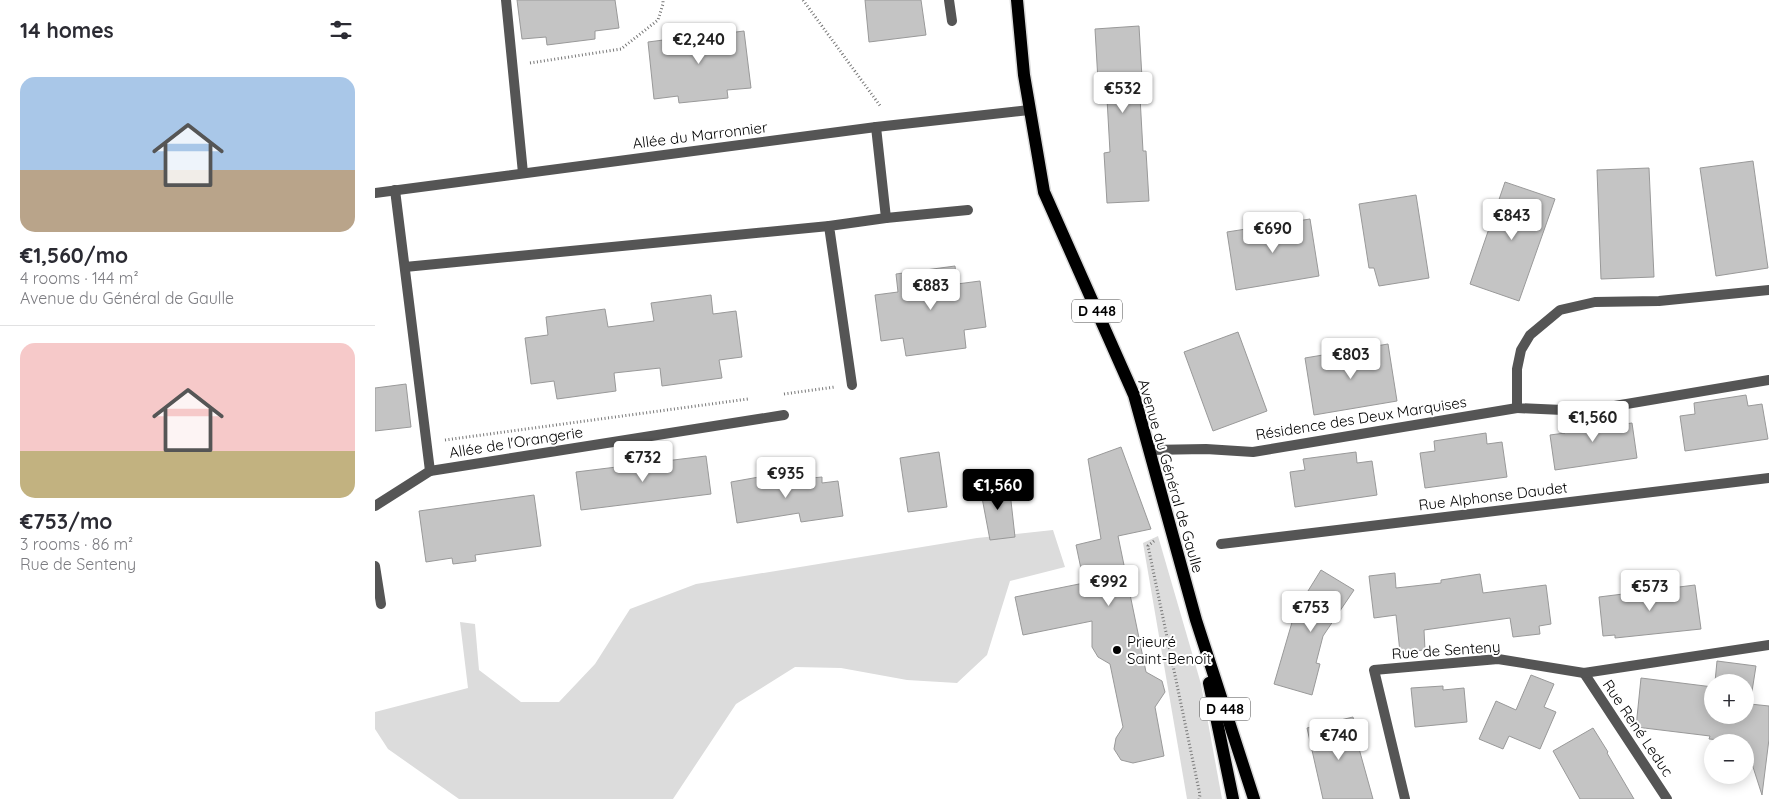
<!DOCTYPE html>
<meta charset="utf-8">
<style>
body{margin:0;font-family:Quicksand,sans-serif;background:#f7f7f7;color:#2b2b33;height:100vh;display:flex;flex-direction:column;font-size:19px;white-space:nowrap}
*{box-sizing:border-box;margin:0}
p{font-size:16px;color:#7c7c81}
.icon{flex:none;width:28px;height:28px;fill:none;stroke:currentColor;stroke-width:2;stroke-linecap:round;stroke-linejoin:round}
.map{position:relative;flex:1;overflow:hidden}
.panel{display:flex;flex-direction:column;background:#fff;width:375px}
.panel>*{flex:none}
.fabs{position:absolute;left:1329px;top:674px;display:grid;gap:10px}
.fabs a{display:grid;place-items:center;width:50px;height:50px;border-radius:50%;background:#fff;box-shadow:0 2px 12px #0003;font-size:25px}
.price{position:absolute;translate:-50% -42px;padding:0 11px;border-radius:5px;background:#fff;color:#222;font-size:16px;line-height:32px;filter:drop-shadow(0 1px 2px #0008)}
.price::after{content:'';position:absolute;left:50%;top:30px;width:15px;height:11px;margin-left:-8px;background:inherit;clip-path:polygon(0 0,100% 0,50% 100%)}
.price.active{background:#000;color:#fff}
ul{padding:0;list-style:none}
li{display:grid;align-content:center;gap:10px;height:265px;padding:0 20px}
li+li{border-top:1px solid #e1e1e2}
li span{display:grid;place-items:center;height:155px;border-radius:15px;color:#555}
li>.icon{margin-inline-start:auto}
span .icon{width:90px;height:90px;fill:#fffc;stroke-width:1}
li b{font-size:21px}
h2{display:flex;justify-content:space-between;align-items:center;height:60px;padding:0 20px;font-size:21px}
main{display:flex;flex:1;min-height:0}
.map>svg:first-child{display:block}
.green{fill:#dcdcdc}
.building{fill:#c4c4c4;stroke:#999}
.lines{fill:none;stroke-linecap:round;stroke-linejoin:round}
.primary-casing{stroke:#dbdbdb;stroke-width:15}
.path{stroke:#777;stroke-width:3;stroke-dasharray:1 2.5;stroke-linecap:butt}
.lane{stroke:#555;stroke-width:10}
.street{stroke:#555;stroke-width:10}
.primary{stroke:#000;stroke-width:12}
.poi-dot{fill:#000;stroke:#fff;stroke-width:2}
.labels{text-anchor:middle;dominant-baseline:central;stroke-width:4;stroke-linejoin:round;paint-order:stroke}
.shield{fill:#fff;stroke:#4c4c4c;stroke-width:1}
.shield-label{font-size:14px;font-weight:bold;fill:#000}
.street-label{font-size:15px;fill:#000;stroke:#fff}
.poi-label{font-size:15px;fill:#000;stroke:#fff;text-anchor:start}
</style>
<main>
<section class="panel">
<h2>14 homes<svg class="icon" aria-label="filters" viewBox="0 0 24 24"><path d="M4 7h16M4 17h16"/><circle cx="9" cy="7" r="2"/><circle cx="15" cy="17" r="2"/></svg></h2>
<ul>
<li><span style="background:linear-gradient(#a9c7e8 60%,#b9a48a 0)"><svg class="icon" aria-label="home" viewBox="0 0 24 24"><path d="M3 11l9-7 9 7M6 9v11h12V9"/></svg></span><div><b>€1,560/mo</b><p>4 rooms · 144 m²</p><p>Avenue du Général de Gaulle</p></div></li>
<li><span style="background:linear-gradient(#f6c9c9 70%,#c2b280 0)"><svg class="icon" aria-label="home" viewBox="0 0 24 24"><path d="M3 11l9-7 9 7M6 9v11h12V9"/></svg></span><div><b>€753/mo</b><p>3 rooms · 86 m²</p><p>Rue de Senteny</p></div></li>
</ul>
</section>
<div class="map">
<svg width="1394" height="799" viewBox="0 0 1394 799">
<rect width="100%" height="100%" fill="#fff"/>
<g class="green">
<path d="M 678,530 L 690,567 L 635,581 L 612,655 L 582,683 L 532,680 L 466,668 L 420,667 L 361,704 L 298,799 L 84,799 L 13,749 L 0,729 L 0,712 L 93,688 L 85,622 L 100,624 L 104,670 L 146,702 L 184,702 L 220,664 L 255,609 L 321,584 L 602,538 Z"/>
<path d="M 783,536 L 826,684 L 847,799 L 812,799 L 768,543 Z"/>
</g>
<g class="building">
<path d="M 142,0 L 240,0 L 244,28 L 220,31 L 220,39 L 172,45 L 171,37 L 147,39 Z"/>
<path d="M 490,0 L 546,0 L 551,35 L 494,42 Z"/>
<path d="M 344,25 L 345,34 L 369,31 L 376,88 L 352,90 L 353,98 L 304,103 L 303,96 L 279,99 L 273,42 L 296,39 L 295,31 Z"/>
<path d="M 764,26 L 767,78 L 764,79 L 768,151 L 771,151 L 774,201 L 732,203 L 729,153 L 735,152 L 731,81 L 723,81 L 720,29 Z"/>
<path d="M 1378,161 L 1393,268 L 1341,276 L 1325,168 Z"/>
<path d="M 1274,168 L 1279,277 L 1226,279 L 1222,170 Z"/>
<path d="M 1130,182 L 1180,199 L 1144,301 L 1095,284 Z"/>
<path d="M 1041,195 L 1054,278 L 1004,286 L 999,268 L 994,268 L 984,204 Z"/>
<path d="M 935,219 L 944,276 L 861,290 L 852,232 Z"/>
<path d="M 580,266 L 582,284 L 605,281 L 611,327 L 589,330 L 591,348 L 531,356 L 528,338 L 506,341 L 500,295 L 523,292 L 521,274 Z"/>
<path d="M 336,295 L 338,314 L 361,311 L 367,357 L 344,360 L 347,378 L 287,386 L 285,368 L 239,373 L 241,391 L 182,399 L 179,381 L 156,384 L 150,338 L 173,335 L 171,317 L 230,309 L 233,327 L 279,321 L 276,303 Z"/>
<path d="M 863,332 L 892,411 L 838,431 L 809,352 Z"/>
<path d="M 1013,344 L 1022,401 L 939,415 L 930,358 Z"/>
<path d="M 31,384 L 36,427 L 0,431 L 0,388 Z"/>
<path d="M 1371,395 L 1373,406 L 1387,404 L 1393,439 L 1310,451 L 1305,416 L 1320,414 L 1319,403 Z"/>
<path d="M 1241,414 L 1243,425 L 1257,423 L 1262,458 L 1180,470 L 1175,435 L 1190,433 L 1188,422 Z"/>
<path d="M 1111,433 L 1112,444 L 1127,442 L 1132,477 L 1050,488 L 1045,453 L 1060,451 L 1059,441 Z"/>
<path d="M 746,447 L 776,529 L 743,536 L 771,672 L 787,681 L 790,692 L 780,707 L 789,756 L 758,763 L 746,760 L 739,749 L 741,738 L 748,727 L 735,664 L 723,657 L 717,647 L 717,621 L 648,635 L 640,597 L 709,583 L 701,545 L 726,539 L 713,459 Z"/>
<path d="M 564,452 L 572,507 L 533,512 L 525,458 Z"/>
<path d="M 981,452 L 982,463 L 997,461 L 1002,495 L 920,507 L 915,472 L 930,470 L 928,459 Z"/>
<path d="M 331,456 L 336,494 L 206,510 L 201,472 Z"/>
<path d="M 384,477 L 385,483 L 447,477 L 447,483 L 463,481 L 468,516 L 426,522 L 424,513 L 362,523 L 356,482 Z"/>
<path d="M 634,483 L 640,537 L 615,540 L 605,487 Z"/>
<path d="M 159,495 L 166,546 L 100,555 L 101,561 L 78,564 L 77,558 L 51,562 L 44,511 Z"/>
<path d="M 946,570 L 979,590 L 948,636 L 941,663 L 945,664 L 937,695 L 899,684 L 920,612 Z"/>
<path d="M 1020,573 L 1021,588 L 1066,583 L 1066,580 L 1105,574 L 1108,593 L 1171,585 L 1176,624 L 1164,626 L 1165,634 L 1138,637 L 1135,618 L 1049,630 L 1050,650 L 1025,652 L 1021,615 L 999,618 L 994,576 Z"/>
<path d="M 1320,585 L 1326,629 L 1240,638 L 1240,635 L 1228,636 L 1224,597 Z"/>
<path d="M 1342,661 L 1381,666 L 1375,704 L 1394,706 L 1394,739 L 1387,795 L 1370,742 L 1334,739 L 1335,736 L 1261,727 L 1266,678 L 1338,687 L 1338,715 L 1370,715 L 1370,682 L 1340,682 Z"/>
<path d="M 1156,675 L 1179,684 L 1169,707 L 1181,712 L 1165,749 L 1134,736 L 1128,749 L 1104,739 L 1121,701 L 1141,710 Z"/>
<path d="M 1068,686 L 1068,690 L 1089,688 L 1092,722 L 1040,727 L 1036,688 Z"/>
<path d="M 978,717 L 984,745 L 983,745 L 998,799 L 948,799 L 932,728 Z"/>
<path d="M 1218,728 L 1233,752 L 1232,753 L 1259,799 L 1205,799 L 1178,751 Z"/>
</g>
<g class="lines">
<defs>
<g id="primary">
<path d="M 642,0 L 649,75 L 669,192 L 759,395 L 821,620 L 879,799"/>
<path d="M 834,683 L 858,799"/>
</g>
</defs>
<use href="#primary" class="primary-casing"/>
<g class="path">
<path d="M 428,0 L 506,107"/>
<path d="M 155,63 L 246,49 L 283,20 L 288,4 L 288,0"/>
<path d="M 409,394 L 460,387"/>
<path d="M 70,440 L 373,399"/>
<path d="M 779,541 L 773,546 L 825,795 L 824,799"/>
</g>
<g class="lane">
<path d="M 131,0 L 148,173"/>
<path d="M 574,0 L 577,21"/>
<path d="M 511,218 L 593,210"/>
<path d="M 30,267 L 454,226"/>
<path d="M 1394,290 L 1284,301 L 1220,302 L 1185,310 L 1155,335 L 1146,350 L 1142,369 L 1142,408 L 1210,411 L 1394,380"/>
</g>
<g class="street">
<path d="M 0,193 L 501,127 L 654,110"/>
<path d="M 477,385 L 454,226 L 511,218 L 501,127"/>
<path d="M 774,450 L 831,449 L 878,452 L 1142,408"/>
<path d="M 55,471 L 409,415"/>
<path d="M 0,506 L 55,471 L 20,190"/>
<path d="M 846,544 L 1394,478"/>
<path d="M 0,566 L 6,604"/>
<path d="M 1209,673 L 1292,799"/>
<path d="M 1030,799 L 999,670 L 1123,659 L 1209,673 L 1394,645"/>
</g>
<use href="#primary" class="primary"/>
</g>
<circle class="poi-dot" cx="742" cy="650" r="5"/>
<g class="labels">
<g class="shield">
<rect x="697" y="299.5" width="50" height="23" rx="4"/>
<rect x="825" y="697.5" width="50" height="23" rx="4"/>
</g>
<g class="shield-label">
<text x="722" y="311">D 448</text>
<text x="850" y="709">D 448</text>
</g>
<g class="street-label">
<text transform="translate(325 135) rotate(-7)">Allée du Marronnier</text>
<text transform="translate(986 418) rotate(-9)">Résidence des Deux Marquises</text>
<text transform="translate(141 442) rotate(-9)">Allée de l'Orangerie</text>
<text transform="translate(796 476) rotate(74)">Avenue du Général de Gaulle</text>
<text transform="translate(1118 496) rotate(-7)">Rue Alphonse Daudet</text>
<text transform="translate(1071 650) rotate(-4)">Rue de Senteny</text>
<text transform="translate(1263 728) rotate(56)">Rue René Leduc</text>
</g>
<g class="poi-label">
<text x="752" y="641">Prieuré<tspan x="752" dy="17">Saint-Benoît</tspan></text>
</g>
</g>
</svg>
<div class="fabs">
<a>+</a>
<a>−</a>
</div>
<b class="price" style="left:324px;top:65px">€2,240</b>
<b class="price" style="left:748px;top:114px">€532</b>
<b class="price" style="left:1137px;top:241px">€843</b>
<b class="price" style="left:898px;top:254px">€690</b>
<b class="price" style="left:556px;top:311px">€883</b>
<b class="price" style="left:976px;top:380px">€803</b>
<b class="price" style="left:1218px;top:443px">€1,560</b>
<b class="price" style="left:268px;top:483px">€732</b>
<b class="price" style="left:411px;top:499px">€935</b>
<b class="price active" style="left:623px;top:511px">€1,560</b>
<b class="price" style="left:734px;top:607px">€992</b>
<b class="price" style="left:1275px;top:612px">€573</b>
<b class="price" style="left:936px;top:633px">€753</b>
<b class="price" style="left:964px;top:761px">€740</b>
</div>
</main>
